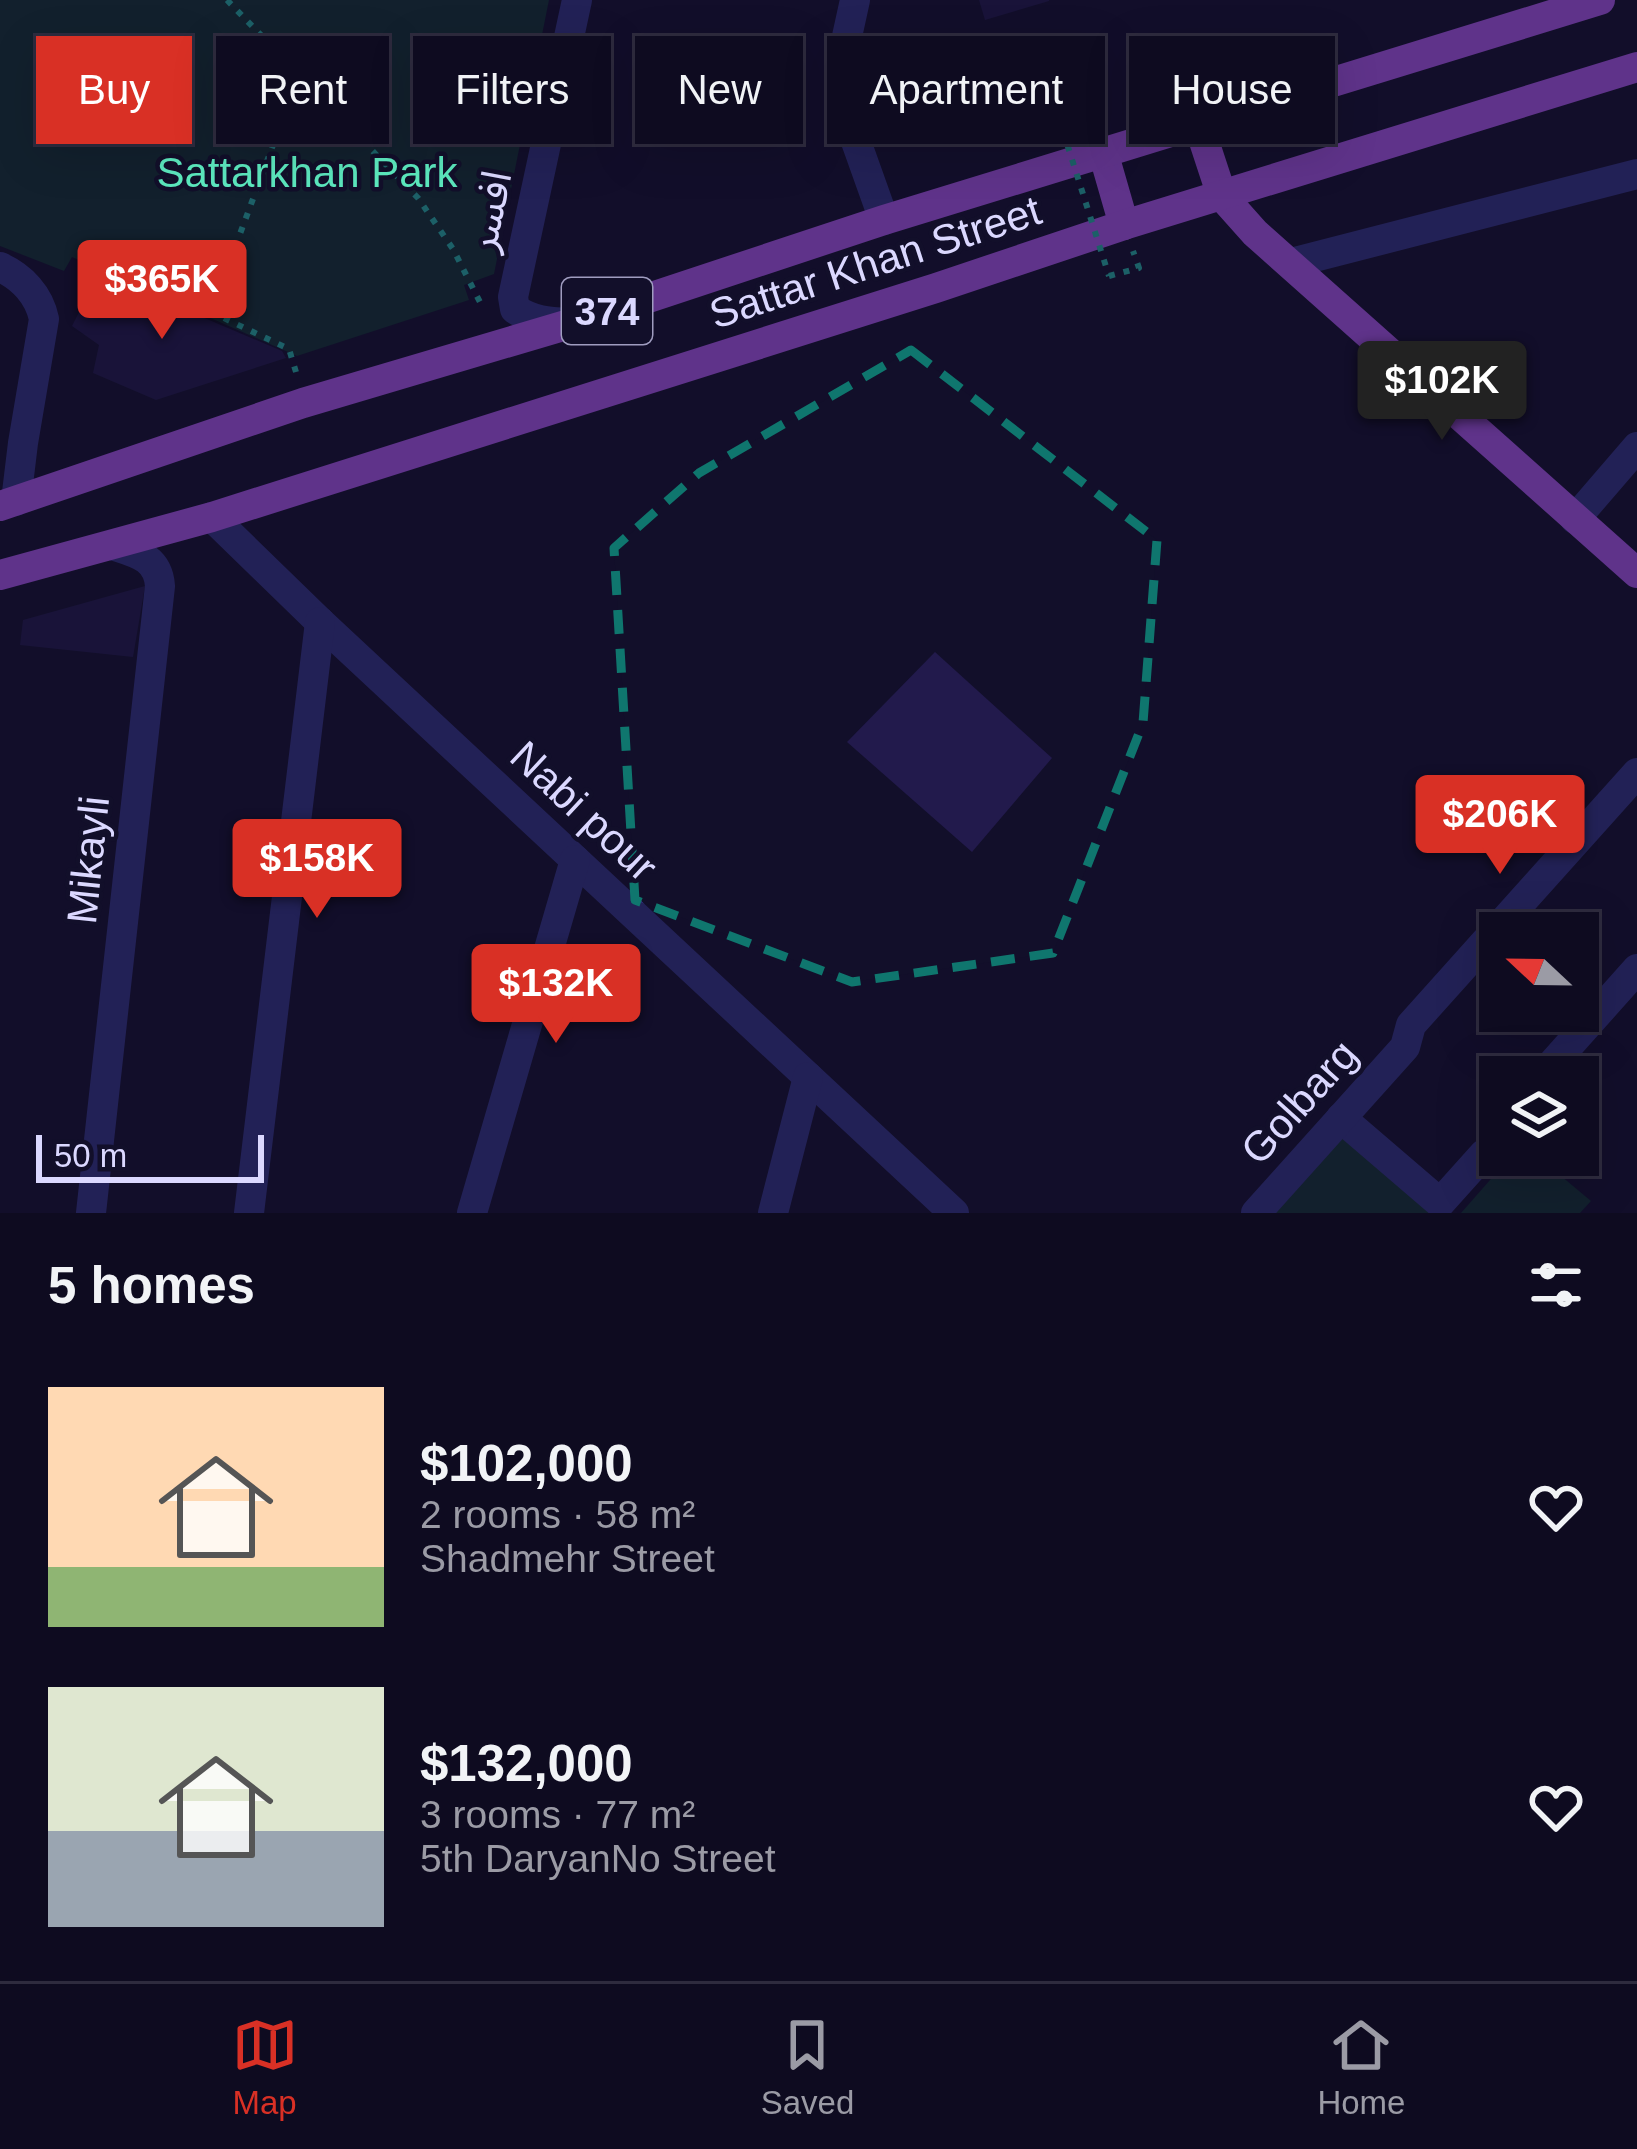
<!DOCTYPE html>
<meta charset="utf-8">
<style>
body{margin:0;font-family:Helvetica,"Noto Sans Arabic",sans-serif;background:#1c192d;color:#f1f3f6;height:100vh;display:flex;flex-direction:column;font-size:45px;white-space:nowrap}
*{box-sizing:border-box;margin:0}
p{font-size:39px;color:#9b9ba5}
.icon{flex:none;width:66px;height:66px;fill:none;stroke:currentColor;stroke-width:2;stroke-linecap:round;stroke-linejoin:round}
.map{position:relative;height:1213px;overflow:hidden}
.panel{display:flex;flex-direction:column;background:#0e0b20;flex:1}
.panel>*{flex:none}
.hud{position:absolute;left:36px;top:36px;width:1566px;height:108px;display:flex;gap:24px}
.needle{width:78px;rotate:292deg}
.buttons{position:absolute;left:1479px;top:912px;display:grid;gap:24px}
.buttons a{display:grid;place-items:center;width:120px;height:120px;border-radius:0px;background:#0e0b20;box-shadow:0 12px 48px #0002,0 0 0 3px #2e2b3e;font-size:60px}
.scale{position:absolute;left:36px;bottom:30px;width:228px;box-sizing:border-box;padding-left:12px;border:6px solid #dbd8ff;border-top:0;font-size:33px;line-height:42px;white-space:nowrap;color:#dbd8ff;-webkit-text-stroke:9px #120f2a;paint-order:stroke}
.price{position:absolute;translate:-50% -102px;padding:0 27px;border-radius:12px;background:#d93025;color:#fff;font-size:39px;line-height:78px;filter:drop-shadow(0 3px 6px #0008)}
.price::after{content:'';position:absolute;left:50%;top:72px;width:36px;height:27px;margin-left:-18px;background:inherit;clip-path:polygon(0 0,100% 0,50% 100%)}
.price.on{background:#222;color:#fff}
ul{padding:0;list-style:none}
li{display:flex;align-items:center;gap:36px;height:300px;padding:0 48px}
li span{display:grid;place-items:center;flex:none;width:336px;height:240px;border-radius:0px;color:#555}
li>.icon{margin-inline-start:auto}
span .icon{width:144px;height:144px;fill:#fffc;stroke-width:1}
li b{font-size:51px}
h2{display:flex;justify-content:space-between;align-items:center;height:144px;padding:0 48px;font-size:51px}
.pill{padding:0 42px;border-radius:0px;background:#0e0b20;box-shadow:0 12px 48px #0002,0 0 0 3px #2e2b3e;font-size:42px;line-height:108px}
.pill.on{background:#d93025;color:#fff}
.tabs{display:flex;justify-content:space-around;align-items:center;height:168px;border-top:3px solid #2e2b3e;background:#0e0b20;font-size:33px;color:#9b9ba5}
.tabs a{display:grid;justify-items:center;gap:6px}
.tabs .on{color:#d93025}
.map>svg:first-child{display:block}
.green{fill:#123532}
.building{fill:#221a4c}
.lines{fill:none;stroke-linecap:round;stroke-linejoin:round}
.path{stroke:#29c3b2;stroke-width:6;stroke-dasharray:6 9;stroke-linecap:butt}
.minor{stroke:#37388c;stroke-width:30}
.major{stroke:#bc5fff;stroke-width:30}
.path-bridge{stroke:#29c3b2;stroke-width:6;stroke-dasharray:6 9;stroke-linecap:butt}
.marked{fill:none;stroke:#0f766e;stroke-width:9;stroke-dasharray:24 15;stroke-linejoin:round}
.labels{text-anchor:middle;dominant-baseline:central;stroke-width:9;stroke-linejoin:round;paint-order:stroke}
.shield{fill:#120f2a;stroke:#9f9cbf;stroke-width:3}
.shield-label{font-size:39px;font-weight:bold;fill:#dbd8ff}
.park-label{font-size:42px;fill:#5ce7be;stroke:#120f2a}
.street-label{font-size:42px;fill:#dbd8ff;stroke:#120f2a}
</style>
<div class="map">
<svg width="1637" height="1213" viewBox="0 0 1637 1213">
<rect width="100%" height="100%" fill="#120f2a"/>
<g class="green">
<path d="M 0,0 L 549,0 L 494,274 L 464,285 L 469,300 L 297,356 L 72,257 L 64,271 L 0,246 Z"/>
<path d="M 1342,1130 L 1437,1213 L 1269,1213 Z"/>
<path d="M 1512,1155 L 1536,1155 L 1591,1201 L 1580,1213 L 1461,1213 Z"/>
</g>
<g class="building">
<path d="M 979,0 L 1049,0 L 1049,1 L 985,20 Z"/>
<path d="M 99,273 L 282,351 L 286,358 L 156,400 L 93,373 L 99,345 L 72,326 Z"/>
<path d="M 145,586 L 133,657 L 20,645 L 23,620 Z"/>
<path d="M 935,652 L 1052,758 L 972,852 L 847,742 Z"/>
</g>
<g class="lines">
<g class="path">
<path d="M 227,0 L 418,198 L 453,249 L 483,308"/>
<path d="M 1066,130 L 1094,120 L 1095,125"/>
<path d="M 1109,276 L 1139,268 L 1133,251"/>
<path d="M 296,372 L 289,349 L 211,312 L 299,75"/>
</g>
<g class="minor">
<path d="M 855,0 L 839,73 L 843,105 L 884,220"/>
<path d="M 1291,263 L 1637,174"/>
<path d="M 0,267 C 22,277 39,295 44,319 L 23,443 L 16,501"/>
<path d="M 573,323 C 551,322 533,322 515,309 L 513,297 L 577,0"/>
<path d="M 212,517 L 320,622 L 954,1213"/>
<path d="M 1575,519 L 1637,447"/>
<path d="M 1554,1062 L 1637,969"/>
<path d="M 1341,1118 L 1440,1203 L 1484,1154"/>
<path d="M 91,1213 L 160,586 C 158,557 136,553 112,545"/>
<path d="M 249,1213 L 320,622"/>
<path d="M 472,1213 L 575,860"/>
<path d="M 773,1213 L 808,1077"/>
<path d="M 1256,1213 L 1405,1047 L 1411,1025 L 1637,773"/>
</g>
<g class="major">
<path d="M 1198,123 L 1222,196 L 1255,233 L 1637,573"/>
<path d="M 1103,152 L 1124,225"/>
<path d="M 0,506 L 303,403 L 573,323 L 884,220 L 1600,0"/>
<path d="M 0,575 L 212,517 L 936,288 L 1124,225 L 1637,67"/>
</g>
<path class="path-bridge" d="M 1063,131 L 1109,276"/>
</g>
<path d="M0 0H1637V1213H0ZM 911,350 L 1157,540 L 1143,723 L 1053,953 L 852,982 L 635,900 L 614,548 L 699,473 Z" fill="#120f2a" fill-opacity=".55" fill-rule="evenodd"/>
<path class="marked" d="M 911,350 L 1157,540 L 1143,723 L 1053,953 L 852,982 L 635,900 L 614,548 L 699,473 Z"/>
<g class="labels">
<rect class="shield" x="562" y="278" width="90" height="66" rx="9"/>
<g class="shield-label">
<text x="607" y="311">374</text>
</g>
<g class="park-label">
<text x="307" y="172">Sattarkhan Park</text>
</g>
<g class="street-label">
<text transform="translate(489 211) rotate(-78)">افسر</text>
<text transform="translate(875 262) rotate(-18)">Sattar Khan Street</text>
<text transform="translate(584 811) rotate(43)">Nabi pour</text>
<text transform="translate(88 860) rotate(-84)">Mikayli</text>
<text transform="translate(1299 1102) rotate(-48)">Golbarg</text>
</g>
</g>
</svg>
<div class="buttons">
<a><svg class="needle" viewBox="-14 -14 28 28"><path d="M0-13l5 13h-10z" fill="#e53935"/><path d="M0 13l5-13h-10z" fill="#9b9ba5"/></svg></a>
<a><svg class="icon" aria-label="layers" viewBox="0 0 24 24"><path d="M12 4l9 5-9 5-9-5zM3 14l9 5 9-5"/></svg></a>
</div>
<div class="scale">50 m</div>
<b class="price" style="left:162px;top:342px">$365K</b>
<b class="price on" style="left:1442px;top:443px">$102K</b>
<b class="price" style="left:1500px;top:877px">$206K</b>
<b class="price" style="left:317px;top:921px">$158K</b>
<b class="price" style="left:556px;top:1046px">$132K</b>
<div class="hud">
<a class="pill on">Buy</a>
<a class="pill">Rent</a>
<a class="pill">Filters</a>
<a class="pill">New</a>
<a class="pill">Apartment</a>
<a class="pill">House</a>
</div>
</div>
<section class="panel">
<h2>5 homes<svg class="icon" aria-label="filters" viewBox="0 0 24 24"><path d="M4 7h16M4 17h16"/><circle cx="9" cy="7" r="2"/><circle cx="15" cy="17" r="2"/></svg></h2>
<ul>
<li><span style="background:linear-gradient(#ffd9b3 75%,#8fb573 0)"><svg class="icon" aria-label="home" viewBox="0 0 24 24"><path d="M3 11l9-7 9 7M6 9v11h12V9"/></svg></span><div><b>$102,000</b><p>2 rooms · 58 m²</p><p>Shadmehr Street</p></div><svg class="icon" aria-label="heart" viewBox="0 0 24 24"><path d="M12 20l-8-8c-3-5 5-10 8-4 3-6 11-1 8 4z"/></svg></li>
<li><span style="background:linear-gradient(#dfe7d0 60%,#9aa5b1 0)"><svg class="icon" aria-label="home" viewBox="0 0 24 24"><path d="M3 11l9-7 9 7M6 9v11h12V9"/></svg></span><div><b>$132,000</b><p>3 rooms · 77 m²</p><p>5th DaryanNo Street</p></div><svg class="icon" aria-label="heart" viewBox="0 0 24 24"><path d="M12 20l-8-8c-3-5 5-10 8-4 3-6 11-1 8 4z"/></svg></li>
</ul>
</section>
<nav class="tabs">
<a class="on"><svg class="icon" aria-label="map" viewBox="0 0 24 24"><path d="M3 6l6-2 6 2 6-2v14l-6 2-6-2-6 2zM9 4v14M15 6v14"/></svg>Map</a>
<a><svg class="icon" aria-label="saved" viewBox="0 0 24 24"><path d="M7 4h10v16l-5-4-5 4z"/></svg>Saved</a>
<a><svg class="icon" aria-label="home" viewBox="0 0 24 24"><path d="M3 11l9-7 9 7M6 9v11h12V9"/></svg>Home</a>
</nav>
